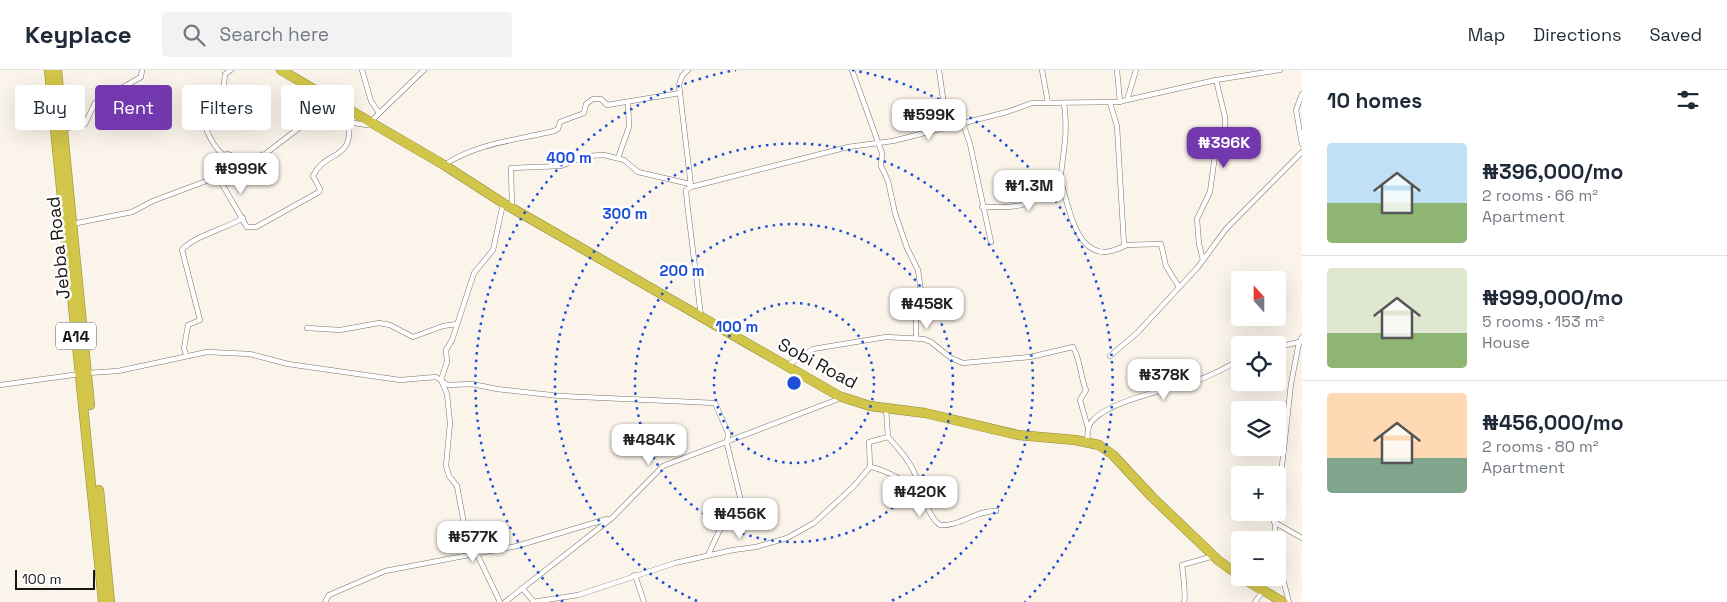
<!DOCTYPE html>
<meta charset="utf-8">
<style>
body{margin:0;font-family:"Space Grotesk",sans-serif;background:#f2f2f3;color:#1f2937;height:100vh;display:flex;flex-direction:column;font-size:19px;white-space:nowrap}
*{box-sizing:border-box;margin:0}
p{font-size:16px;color:#747a83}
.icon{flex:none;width:28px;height:28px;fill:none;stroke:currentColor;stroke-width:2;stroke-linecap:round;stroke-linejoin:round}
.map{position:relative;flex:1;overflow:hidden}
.panel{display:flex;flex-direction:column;background:#fff;width:425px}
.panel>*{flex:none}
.guide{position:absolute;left:15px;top:15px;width:475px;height:45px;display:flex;gap:10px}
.needle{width:32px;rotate:339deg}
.fabs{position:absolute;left:1231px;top:201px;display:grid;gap:10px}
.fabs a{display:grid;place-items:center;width:55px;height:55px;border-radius:5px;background:#fff;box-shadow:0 5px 20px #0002;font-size:25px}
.scale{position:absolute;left:15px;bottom:12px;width:80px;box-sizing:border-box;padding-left:5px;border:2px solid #191714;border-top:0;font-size:14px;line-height:18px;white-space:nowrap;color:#191714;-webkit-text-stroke:4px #fff;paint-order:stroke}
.price{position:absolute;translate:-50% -42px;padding:0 11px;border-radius:10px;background:#fff;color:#222;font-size:16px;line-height:32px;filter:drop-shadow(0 1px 2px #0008)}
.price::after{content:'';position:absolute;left:50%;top:30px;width:15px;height:11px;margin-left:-8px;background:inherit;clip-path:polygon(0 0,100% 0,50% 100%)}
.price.current{background:#7438ae;color:#fff}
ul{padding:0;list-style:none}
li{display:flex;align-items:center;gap:15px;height:125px;padding:0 25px}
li+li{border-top:1px solid #e0e1e3}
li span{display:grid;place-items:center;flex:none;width:140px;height:100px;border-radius:5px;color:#555}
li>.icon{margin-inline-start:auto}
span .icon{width:60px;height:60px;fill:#fffc;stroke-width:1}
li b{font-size:21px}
h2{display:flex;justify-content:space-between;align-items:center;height:60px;padding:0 25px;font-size:21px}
.pill{padding:0 18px;border-radius:5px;background:#fff;box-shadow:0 5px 20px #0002;font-size:18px;line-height:45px}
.pill.current{background:#7438ae;color:#fff}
header{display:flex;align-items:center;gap:30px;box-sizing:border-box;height:70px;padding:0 25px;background:#fff;border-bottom:1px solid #e0e1e3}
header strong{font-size:24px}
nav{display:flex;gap:28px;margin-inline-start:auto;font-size:18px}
.search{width:350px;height:45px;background:#f2f2f3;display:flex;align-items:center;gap:12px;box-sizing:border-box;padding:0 18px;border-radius:5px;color:#747a83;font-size:19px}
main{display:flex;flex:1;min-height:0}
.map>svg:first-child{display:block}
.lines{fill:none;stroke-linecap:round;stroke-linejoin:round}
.street-casing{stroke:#7a736b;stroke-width:5.5}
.highway-casing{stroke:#918837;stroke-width:10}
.street{stroke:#fff;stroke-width:4.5}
.highway{stroke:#d1c54a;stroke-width:9}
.ring{fill:none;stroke:#1d4ed8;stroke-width:2.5;stroke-dasharray:2.5 5}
.labels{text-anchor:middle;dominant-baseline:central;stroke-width:5;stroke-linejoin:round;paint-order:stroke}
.shield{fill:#fff;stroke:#5e5d5a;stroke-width:1}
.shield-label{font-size:16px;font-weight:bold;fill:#191714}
.street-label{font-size:18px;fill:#191714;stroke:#fff}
.centre{fill:#1d4ed8;stroke:#fff;stroke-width:2.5}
.ring-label{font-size:15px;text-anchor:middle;font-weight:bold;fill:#1d4ed8;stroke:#fff;stroke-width:5;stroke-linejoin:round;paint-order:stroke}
</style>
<header>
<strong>Keyplace</strong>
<div class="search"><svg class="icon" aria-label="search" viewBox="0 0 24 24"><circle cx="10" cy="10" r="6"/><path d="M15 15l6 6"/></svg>Search here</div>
<nav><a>Map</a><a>Directions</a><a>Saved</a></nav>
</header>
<main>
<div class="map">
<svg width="1302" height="532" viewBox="0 0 1302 532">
<rect width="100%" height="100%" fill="#fbf4ea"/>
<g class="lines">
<defs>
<g id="street">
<path d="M 362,0 L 371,31 L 379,43"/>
<path d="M 688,0 L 682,6 L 679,15 L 691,116"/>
<path d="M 852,0 L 882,83 L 881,96 L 888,111 L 895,143 L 907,178 L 918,200 L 922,229 L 916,246 L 916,268"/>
<path d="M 939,0 L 947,56"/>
<path d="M 1042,0 L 1048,33"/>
<path d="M 1117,0 L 1120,32"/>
<path d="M 191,23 L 201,33 C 202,52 209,72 223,85 L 228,84 L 244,91"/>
<path d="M 1302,24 L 1296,40 L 1302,74"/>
<path d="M 1127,30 L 1136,0"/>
<path d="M 1064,33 C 1068,63 1064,76 1061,104 L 1059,105 C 1067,127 1072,174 1098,181 C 1107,184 1117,179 1125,176"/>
<path d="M 1110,33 L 1117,56 L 1124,175 L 1161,174 L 1166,196 L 1179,217"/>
<path d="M 201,39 L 223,25 L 225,4 L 231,0"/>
<path d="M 963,53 L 970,74 L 991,172"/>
<path d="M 63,59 L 85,54 L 95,33 L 141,7 L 142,0"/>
<path d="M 618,88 L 629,57 L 628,32"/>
<path d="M 444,95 C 477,73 517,70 554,61 L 558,59 L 560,52 L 584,43 L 586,34 L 593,29 L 601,29 L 607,35 L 680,23"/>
<path d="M 222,105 L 222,114 L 247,157 L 256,157 L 319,122 L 320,119 L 313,106 C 326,79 353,92 349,52"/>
<path d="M 512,137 L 511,98 L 561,96 L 586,86 L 604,85 L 624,90 L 638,102 L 690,114"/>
<path d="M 982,137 L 1009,137 L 1022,135 L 1040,118 L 1059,105"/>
<path d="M 72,154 L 132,142 L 153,131 L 222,105 L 241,92 L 265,84 L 307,52 L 328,49 L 367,55 L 424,0"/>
<path d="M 1203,190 L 1199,174 L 1197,149 L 1210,122 L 1215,85 L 1225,59 L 1225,47 L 1216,10"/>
<path d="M 701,246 L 687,132 L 686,120 L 691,117 L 848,77 L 893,71 L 1007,42 L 1032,33 L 1118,32 L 1216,10 L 1280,0"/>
<path d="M 307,258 L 340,260 L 379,253 L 390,255 L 413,267 L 443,256 L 457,254"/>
<path d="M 1278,277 L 1299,272"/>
<path d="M 186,285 L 184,278 L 188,255 L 200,250 L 182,180 C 193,166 226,159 243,148"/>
<path d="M 1110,286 L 1137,263 L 1198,197 L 1226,159 L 1302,82"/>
<path d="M 786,296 L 813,279 L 886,267 L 924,269 L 931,272 L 951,288 L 963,293 L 1030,287 L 1073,277 C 1081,291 1080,306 1086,320 L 1080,330 L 1088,358"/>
<path d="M 87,303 L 118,301 L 207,282 L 250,284 L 288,294 L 400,310 L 436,307 L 448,315 L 472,314 L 497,319 L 560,326 L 715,333 L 728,363 L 727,374 L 741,431 L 725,433 L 722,455 L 708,485"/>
<path d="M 0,315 L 80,304"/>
<path d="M 888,367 C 898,378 908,389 914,402 C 923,419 926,445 940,455 C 959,457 977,440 996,441"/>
<path d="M 1087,372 C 1088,363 1087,356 1093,350 C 1112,330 1171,319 1198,310 C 1213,305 1226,297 1240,290"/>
<path d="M 870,397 C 878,398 897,406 902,411 L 910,410 L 920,414"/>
<path d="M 1278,432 L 1291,314 L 1298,277 L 1302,267"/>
<path d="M 1274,452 L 1302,468"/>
<path d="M 1274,470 L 1276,442"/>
<path d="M 1278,490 L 1289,532"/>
<path d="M 633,506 L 635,505 L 644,532"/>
<path d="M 522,518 L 534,532"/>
<path d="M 325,532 L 329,525 L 385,501 L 517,476 L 607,449"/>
<path d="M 500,532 L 465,459 L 457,416 L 449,406 L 446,396 L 450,353 L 447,324 L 441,310 L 447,292 L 446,280 L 452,270 L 474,203 L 493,180 L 503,134"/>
<path d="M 505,532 L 612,448 L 663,396 L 836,330 L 839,326"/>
<path d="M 533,532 L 578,525 L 675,493 L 733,480 L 756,477 L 787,468 L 814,453 L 853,417 L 870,397 L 869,372 L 888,367 L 886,339"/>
<path d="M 1184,532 C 1186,527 1183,503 1182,495 L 1214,486"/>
<path d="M 1255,532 L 1263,521"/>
</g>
<g id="highway">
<path d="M 49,0 L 103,532"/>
<path d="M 57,0 L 90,335"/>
<path d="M 281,0 L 444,95 L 503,133 L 839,326 L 870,336 L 925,343 L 1018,365 L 1075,370 L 1099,375 L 1113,385 L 1152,427 L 1219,491 L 1240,506"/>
<path d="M 99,420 L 110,532"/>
<path d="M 1242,508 L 1283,532"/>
</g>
</defs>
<use href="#street" class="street-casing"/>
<use href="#highway" class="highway-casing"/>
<use href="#street" class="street"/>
<use href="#highway" class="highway"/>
</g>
<g class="ring">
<circle cx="794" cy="313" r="80"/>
<circle cx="794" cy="313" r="159"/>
<path d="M697 531A239 239 0 1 1 891 531"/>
<path d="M563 532A318 318 0 0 1 736 0M852 0A318 318 0 0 1 1025 532"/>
</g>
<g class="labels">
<rect class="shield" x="56" y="252.5" width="40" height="27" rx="4"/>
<g class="shield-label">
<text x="76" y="266">A14</text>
</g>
<g class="street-label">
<text transform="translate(58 178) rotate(-96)">Jebba Road</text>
<text transform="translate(818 293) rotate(28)">Sobi Road</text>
</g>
</g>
<circle cx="794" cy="313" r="8" class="centre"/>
<g class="ring-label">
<text x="569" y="93">400 m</text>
<text x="625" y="149">300 m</text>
<text x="682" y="206">200 m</text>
<text x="737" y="262">100 m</text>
</g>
</svg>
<div class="fabs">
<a><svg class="needle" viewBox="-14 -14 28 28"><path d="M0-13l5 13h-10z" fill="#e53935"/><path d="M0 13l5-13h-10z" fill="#747a83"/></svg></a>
<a><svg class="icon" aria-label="locate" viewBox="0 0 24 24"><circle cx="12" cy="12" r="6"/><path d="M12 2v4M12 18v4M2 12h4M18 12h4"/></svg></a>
<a><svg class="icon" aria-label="layers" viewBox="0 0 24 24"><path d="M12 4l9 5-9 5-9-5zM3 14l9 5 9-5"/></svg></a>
<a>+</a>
<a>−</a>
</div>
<div class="scale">100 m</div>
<b class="price" style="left:929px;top:71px">₦599K</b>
<b class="price current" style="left:1224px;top:99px">₦396K</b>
<b class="price" style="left:241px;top:125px">₦999K</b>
<b class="price" style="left:1029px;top:142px">₦1.3M</b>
<b class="price" style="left:927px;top:260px">₦458K</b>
<b class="price" style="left:1164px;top:331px">₦378K</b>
<b class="price" style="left:649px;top:396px">₦484K</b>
<b class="price" style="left:920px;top:448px">₦420K</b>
<b class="price" style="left:740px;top:470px">₦456K</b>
<b class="price" style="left:473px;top:493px">₦577K</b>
<div class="guide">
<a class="pill">Buy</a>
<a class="pill current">Rent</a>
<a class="pill">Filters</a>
<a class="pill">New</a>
</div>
</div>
<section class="panel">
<h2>10 homes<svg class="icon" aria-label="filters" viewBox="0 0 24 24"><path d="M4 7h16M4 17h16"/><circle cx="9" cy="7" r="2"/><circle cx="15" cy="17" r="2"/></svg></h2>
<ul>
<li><span style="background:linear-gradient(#bfe0f5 60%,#8fb573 0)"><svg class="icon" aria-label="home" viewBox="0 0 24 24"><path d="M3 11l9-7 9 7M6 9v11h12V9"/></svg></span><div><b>₦396,000/mo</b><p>2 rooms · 66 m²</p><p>Apartment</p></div></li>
<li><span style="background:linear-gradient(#dfe7d0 65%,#8fb573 0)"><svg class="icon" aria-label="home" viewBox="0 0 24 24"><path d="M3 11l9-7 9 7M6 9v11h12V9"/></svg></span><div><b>₦999,000/mo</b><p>5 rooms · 153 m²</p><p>House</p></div></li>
<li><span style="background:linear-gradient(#ffd9b3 65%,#7fa58c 0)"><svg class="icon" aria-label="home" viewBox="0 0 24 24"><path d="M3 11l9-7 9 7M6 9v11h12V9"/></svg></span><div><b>₦456,000/mo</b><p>2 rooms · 80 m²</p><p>Apartment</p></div></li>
</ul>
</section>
</main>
